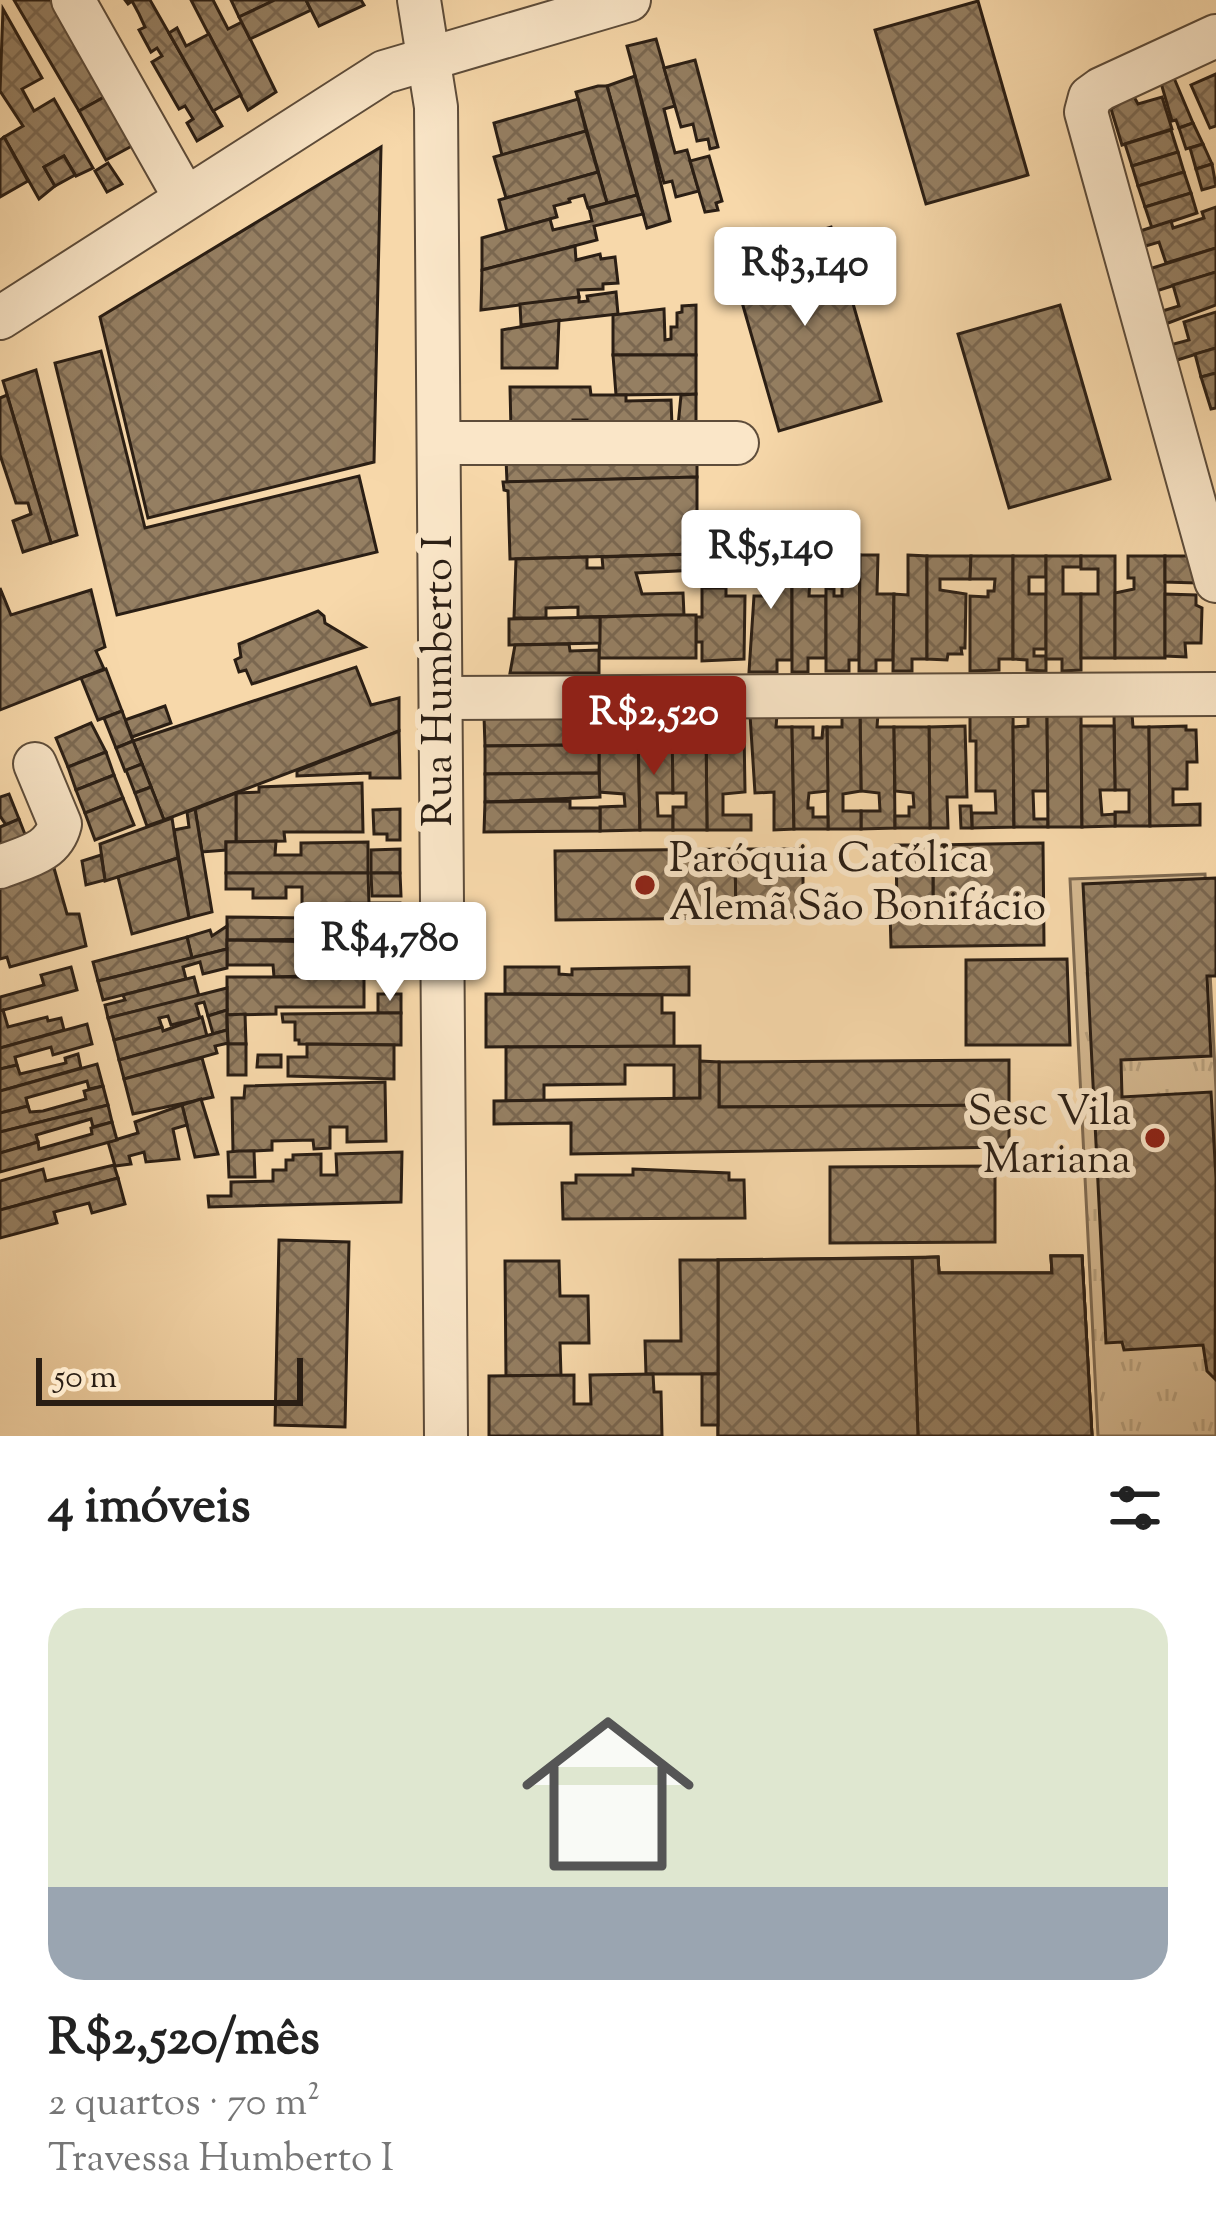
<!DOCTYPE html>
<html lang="pt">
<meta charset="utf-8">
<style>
body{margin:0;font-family:"Sorts Mill Goudy",serif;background:#f2f2f2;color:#222;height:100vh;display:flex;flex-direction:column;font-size:45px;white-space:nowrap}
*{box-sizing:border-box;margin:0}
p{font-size:39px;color:#767676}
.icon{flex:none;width:66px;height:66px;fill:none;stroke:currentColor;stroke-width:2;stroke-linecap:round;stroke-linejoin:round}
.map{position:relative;height:1436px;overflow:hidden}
.side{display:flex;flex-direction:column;background:#fff;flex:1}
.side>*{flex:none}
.scale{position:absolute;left:36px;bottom:30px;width:267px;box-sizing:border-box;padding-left:12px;border:6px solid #2a1e14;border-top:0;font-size:33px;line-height:42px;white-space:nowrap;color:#2a1e14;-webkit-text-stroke:9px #fae6c8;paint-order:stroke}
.price{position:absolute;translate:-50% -102px;padding:0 27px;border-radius:12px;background:#fff;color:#222;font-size:39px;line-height:78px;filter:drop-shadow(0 3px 6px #0008)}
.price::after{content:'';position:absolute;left:50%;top:72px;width:36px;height:27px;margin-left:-18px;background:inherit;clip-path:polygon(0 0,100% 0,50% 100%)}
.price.on{background:#8f2418;color:#fff}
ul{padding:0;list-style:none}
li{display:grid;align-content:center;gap:24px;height:636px;padding:0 48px}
li span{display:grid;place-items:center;height:372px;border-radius:36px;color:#555}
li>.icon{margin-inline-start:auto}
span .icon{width:216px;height:216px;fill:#fffc;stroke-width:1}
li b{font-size:51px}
h2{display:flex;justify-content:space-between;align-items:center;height:144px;padding:0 48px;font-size:51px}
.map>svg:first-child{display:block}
.park{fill:url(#park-tufts);stroke:#7f6b52;stroke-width:3}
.building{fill:url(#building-cross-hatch);stroke:#2a1e14;stroke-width:3}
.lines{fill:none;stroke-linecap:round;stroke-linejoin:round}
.minor-casing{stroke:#5d4c3a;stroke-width:46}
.minor{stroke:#fae6c8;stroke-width:42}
.poi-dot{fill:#8f2418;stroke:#fae6c8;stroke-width:4.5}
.labels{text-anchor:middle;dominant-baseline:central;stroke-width:12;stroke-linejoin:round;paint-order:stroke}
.street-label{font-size:42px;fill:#2a1e14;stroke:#fae6c8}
.poi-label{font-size:42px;fill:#2a1e14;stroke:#fae6c8;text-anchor:start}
</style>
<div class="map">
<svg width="1216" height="1436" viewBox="0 0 1216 1436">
<defs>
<pattern id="park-tufts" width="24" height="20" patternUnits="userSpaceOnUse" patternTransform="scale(3)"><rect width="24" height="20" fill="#d4b890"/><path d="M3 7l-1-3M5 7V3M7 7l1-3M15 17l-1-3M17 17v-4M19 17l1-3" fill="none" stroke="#b69e7b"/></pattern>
<pattern id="building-cross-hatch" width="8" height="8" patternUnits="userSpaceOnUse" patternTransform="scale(3)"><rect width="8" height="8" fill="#957f62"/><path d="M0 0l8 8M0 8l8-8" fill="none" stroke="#7a6750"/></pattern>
</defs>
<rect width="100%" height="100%" fill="#f7d8aa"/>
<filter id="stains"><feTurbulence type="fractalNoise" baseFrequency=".00167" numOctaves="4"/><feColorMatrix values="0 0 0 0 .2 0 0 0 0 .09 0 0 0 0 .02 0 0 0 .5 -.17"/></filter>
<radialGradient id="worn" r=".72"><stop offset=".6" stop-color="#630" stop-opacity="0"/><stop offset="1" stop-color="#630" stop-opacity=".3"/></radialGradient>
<path class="park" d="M 1205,874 L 1216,1090 L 1216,1436 L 1098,1436 L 1070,879 Z"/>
<g class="building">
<path d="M 14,0 L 64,0 L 115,91 L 79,111 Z"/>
<path d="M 125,0 L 150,0 L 222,126 L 197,141 L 187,123 L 193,119 L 185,106 L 179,109 L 152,62 L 162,56 L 157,48 L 151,52 L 139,30 L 145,27 L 139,14 L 132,1 L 128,4 Z"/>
<path d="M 191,0 L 213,0 L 228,29 L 242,22 L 276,92 L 248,110 Z"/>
<path d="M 231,0 L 275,0 L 239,17 Z"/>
<path d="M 275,0 L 306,0 L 311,10 L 250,39 L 239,17 Z"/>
<path d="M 306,0 L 361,0 L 364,5 L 319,26 Z"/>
<path d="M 978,1 L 1028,175 L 926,204 L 875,30 Z"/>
<path d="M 3,9 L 42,78 L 22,89 L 34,111 L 54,99 L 93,168 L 76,176 L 64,156 L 44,167 L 55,186 L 39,199 L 4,137 L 23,126 L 0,91 Z"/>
<path d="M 177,28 L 186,46 L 209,34 L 241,95 L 213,111 L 169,33 Z"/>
<path d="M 656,39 L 675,106 L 664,109 L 671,138 L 675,153 L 687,150 L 699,191 L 676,197 L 672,181 L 664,183 L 627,46 Z"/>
<path d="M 695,60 L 718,147 L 710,149 L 708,139 L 697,141 L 693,124 L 681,127 L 664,68 Z"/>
<path d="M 1216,74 L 1216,126 L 1210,128 L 1191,85 Z"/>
<path d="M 635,76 L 670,221 L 647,228 L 607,86 Z"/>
<path d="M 1174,78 L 1193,123 L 1179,128 L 1176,120 L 1172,121 L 1161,83 Z"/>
<path d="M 598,86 L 607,86 L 637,195 L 607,203 L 576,92 Z"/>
<path d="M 115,91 L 143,140 L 106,160 L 79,111 Z"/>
<path d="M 1133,95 L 1138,104 L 1162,97 L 1172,129 L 1122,145 L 1111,109 Z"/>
<path d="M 578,99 L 586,131 L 502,155 L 494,123 Z"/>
<path d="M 1193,123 L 1203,144 L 1186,149 L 1179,128 Z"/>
<path d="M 1171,130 L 1178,152 L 1132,166 L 1125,144 Z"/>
<path d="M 586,131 L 598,172 L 506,198 L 494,157 Z"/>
<path d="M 4,137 L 28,181 L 0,197 L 0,140 Z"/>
<path d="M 1203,144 L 1212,164 L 1196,169 L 1190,148 Z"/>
<path d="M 381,147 L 374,462 L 148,518 L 100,317 Z"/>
<path d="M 1178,152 L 1184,172 L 1138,186 L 1132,166 Z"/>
<path d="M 64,156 L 75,175 L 55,186 L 44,167 Z"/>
<path d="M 709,156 L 722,201 L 716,203 L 718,210 L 705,212 L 690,161 Z"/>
<path d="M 108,163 L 122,184 L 107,192 L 95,171 Z"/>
<path d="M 1212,164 L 1216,186 L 1202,190 L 1196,169 Z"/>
<path d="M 598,172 L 607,203 L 588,208 L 584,195 L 569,199 L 570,202 L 554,206 L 557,217 L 507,231 L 499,200 Z"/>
<path d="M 1184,172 L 1191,193 L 1145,207 L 1138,186 Z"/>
<path d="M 1191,193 L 1197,213 L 1152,228 L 1145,207 Z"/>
<path d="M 637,195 L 643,214 L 594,226 L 597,240 L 482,270 L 482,238 L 550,219 L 553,230 L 592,221 L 589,208 Z"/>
<path d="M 1216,207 L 1216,248 L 1166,263 L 1159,242 L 1139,248 L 1134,233 L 1171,221 L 1173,228 L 1204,218 L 1202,212 Z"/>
<path d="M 831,227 L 881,401 L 779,431 L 729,257 Z"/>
<path d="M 575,246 L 576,260 L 600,254 L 601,259 L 615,257 L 618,283 L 603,284 L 603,289 L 578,290 L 579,297 L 481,310 L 482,270 Z"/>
<path d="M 1216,248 L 1216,272 L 1153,292 L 1146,270 Z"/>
<path d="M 1216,272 L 1216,305 L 1163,325 L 1159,312 L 1179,306 L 1173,285 Z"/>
<path d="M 616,292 L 618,314 L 521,325 L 520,304 L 579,297 L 579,302 L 588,301 L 587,296 Z"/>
<path d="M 696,305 L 696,355 L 613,355 L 613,315 L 664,309 L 665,340 L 671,339 L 671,327 L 677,327 L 677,313 L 682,312 L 682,306 Z"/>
<path d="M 1060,305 L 1110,479 L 1009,508 L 958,334 Z"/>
<path d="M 1216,312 L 1216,348 L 1174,361 L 1170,345 L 1189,340 L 1184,322 Z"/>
<path d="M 559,320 L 557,368 L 502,368 L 502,330 Z"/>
<path d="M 1216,348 L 1216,373 L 1201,377 L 1195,354 Z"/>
<path d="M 101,351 L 145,528 L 359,476 L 377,552 L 117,615 L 55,363 Z"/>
<path d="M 613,355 L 696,355 L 696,394 L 616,395 Z"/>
<path d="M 36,370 L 77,535 L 51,543 L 3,381 Z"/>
<path d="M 1216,373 L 1216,408 L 1211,409 L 1201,377 Z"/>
<path d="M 510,387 L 590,387 L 591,395 L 626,395 L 626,401 L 671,400 L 672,426 L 587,428 L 587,420 L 573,420 L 573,428 L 511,430 Z"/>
<path d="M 696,394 L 696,426 L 678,426 L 681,395 Z"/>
<path d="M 7,395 L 51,543 L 23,552 L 13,521 L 31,514 L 28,503 L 16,503 L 0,455 L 0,398 Z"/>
<path d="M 697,450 L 697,477 L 507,482 L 506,459 Z"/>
<path d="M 697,477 L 697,554 L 510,559 L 508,491 L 504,490 L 503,482 Z"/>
<path d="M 697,554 L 697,570 L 636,573 L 642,594 L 683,593 L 684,615 L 578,617 L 578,607 L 546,608 L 546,618 L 514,618 L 516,559 L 587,557 L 587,568 L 603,568 L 602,557 Z"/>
<path d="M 697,554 L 750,554 L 750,574 L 696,574 Z"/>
<path d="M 750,554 L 792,555 L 792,660 L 777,660 L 777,672 L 749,672 L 754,596 L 768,596 L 768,586 L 749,586 Z"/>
<path d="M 792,555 L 826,555 L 826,578 L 810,578 L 809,596 L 826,596 L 826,658 L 808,658 L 808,672 L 792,672 Z"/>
<path d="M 826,555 L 860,555 L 859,660 L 849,660 L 849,671 L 826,671 L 826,588 L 834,589 L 834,596 L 842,596 L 842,582 L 826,582 Z"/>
<path d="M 860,555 L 878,555 L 877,594 L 894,594 L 893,660 L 876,660 L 876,671 L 859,671 Z"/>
<path d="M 908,555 L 927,556 L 927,659 L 912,659 L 912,671 L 893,671 L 894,594 L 908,595 Z"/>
<path d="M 927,556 L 971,556 L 970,579 L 940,579 L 940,590 L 966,594 L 965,648 L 961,648 L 962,654 L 948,654 L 947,660 L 927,659 Z"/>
<path d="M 971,556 L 1013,556 L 1013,659 L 999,659 L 999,670 L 970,671 L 970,596 L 988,597 L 988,591 L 994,591 L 995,579 L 970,579 Z"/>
<path d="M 1013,556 L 1046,556 L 1046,577 L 1029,577 L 1029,594 L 1046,594 L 1046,649 L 1034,649 L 1034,656 L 1046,656 L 1046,671 L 1027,670 L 1027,660 L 1013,659 Z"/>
<path d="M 1046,556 L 1081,556 L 1081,567 L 1063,567 L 1063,594 L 1081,594 L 1081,670 L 1062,671 L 1062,659 L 1046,659 Z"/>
<path d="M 1081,556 L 1115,556 L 1115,658 L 1081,658 L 1081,594 L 1098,594 L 1098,569 L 1081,569 Z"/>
<path d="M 1128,556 L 1165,556 L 1165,658 L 1115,658 L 1115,593 L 1134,589 L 1134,578 L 1128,578 Z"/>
<path d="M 1165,556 L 1189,556 L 1196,583 L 1165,582 Z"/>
<path d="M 0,588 L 11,615 L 91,590 L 105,647 L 96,651 L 104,669 L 0,710 Z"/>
<path d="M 702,588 L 726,588 L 726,596 L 745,596 L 744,659 L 702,661 L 702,642 L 696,642 L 696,617 L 702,617 Z"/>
<path d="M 1165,594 L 1196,595 L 1196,605 L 1202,608 L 1201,643 L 1185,643 L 1186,657 L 1165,656 Z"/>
<path d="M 318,611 L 324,616 L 325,623 L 365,647 L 252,684 L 246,670 L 239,672 L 235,660 L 241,657 L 239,644 Z"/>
<path d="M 663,615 L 696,615 L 696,658 L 599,658 L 600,617 Z"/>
<path d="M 600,617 L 600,643 L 509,645 L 509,619 Z"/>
<path d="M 569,644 L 570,651 L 599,650 L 599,673 L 510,673 L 515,645 Z"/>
<path d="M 356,667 L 371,705 L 399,698 L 399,731 L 164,820 L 133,741 Z"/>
<path d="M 106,669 L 122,711 L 98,720 L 81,678 Z"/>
<path d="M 165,706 L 171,723 L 132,737 L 125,720 Z"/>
<path d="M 122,711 L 133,741 L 116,748 L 104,718 Z"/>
<path d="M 1114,713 L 1132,714 L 1133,727 L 1149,727 L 1150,826 L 1115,826 L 1115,812 L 1129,812 L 1129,790 L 1115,790 Z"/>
<path d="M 878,714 L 877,727 L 894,727 L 895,828 L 861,829 L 861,811 L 880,811 L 879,793 L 861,791 L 860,715 Z"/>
<path d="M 970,714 L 1013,714 L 1014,827 L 972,828 L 972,813 L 996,813 L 995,791 L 976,791 L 976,741 L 970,741 Z"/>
<path d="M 1028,714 L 1047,714 L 1048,791 L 1033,791 L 1034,819 L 1048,819 L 1048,827 L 1014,827 L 1013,727 L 1028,726 Z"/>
<path d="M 1047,714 L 1081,714 L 1082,827 L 1048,827 Z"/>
<path d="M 750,715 L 777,715 L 776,727 L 792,727 L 794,829 L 774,830 L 774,792 L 755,793 Z"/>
<path d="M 842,715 L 860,715 L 861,791 L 843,794 L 843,811 L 861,811 L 861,829 L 828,829 L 827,727 L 842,727 Z"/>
<path d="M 484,716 L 599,716 L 599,738 L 569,738 L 570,745 L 485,746 Z"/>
<path d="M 599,716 L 622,716 L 622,728 L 638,728 L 640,830 L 600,831 L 600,807 L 625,806 L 624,794 L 599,792 Z"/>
<path d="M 91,723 L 106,752 L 68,767 L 56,738 Z"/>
<path d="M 965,726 L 967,797 L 947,797 L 948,828 L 930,828 L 929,727 Z"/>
<path d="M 1081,726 L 1114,726 L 1115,790 L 1100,790 L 1102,815 L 1115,814 L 1115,826 L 1082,827 Z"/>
<path d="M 1186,726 L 1186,730 L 1196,730 L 1197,762 L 1187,762 L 1187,789 L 1173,789 L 1173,805 L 1200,804 L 1200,825 L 1150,826 L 1149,727 Z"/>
<path d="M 792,727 L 813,727 L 813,738 L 822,738 L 823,727 L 827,727 L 828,791 L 809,793 L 808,803 L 808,808 L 813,808 L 813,817 L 828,817 L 828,829 L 794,829 Z"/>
<path d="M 894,727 L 929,727 L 930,828 L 895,828 L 895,816 L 909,816 L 909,807 L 914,807 L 913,793 L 895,791 Z"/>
<path d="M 638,728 L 659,728 L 659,738 L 673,738 L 673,793 L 657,793 L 658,816 L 673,816 L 673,830 L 640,830 Z"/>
<path d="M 744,728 L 745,792 L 723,794 L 723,815 L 751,815 L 751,830 L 707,830 L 706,729 Z"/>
<path d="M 672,729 L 706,729 L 707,830 L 673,830 L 673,807 L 686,807 L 686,793 L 673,793 Z"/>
<path d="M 399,731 L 400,778 L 370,778 L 370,773 L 297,776 L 297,771 Z"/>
<path d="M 133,741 L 142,764 L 125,771 L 116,748 Z"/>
<path d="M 570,745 L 570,750 L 599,750 L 599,773 L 485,774 L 485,746 Z"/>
<path d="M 106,752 L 114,775 L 76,790 L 68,767 Z"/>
<path d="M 142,764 L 151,787 L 135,793 L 126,770 Z"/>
<path d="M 599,773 L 600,797 L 485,802 L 485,774 Z"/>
<path d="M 114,775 L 123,798 L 85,813 L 76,790 Z"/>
<path d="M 362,783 L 363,832 L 284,832 L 285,841 L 236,842 L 236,793 L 259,792 L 259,787 Z"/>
<path d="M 151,787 L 164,820 L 147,826 L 135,793 Z"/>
<path d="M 236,793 L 236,842 L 226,842 L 226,850 L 202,852 L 195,809 Z"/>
<path d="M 9,794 L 19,819 L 6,825 L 0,816 L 0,797 Z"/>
<path d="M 123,798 L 134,825 L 95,840 L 85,813 Z"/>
<path d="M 570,801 L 570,808 L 600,808 L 600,831 L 484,832 L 485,802 Z"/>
<path d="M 960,806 L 971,806 L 972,828 L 961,828 Z"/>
<path d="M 195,809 L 212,912 L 189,918 L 174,830 L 189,827 L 187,812 Z"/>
<path d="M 400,809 L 400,840 L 387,840 L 387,834 L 374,834 L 373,810 Z"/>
<path d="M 172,818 L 178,858 L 105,881 L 100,844 Z"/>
<path d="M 19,819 L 28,842 L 0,850 L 0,827 Z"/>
<path d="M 276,841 L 275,855 L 301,855 L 301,843 L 368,842 L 368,873 L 226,873 L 226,842 Z"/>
<path d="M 1043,843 L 1044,945 L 891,947 L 890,910 L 933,910 L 933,845 Z"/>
<path d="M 896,845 L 933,845 L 933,910 L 897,910 Z"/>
<path d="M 400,849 L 400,873 L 371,873 L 371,850 Z"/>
<path d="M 735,849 L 736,918 L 556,920 L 555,851 Z"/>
<path d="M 735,849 L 803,849 L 803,917 L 736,918 Z"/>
<path d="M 101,855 L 105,880 L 86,885 L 82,861 Z"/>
<path d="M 178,858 L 189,918 L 132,934 L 118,877 Z"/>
<path d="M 52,861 L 67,914 L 79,914 L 86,946 L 10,967 L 7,957 L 0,959 L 0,885 Z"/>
<path d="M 226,873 L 368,873 L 369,903 L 302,904 L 302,887 L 286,887 L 286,898 L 253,898 L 253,889 L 226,889 Z"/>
<path d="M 371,873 L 400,873 L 401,896 L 372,896 Z"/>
<path d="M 1216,878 L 1216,976 L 1207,976 L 1211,1056 L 1121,1060 L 1122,1097 L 1211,1092 L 1216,1178 L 1215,1379 L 1207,1371 L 1203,1345 L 1124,1350 L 1122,1342 L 1106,1343 L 1083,884 Z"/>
<path d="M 370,903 L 400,903 L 401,933 L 370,933 Z"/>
<path d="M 367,906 L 368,939 L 227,940 L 227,917 L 307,918 L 307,907 Z"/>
<path d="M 227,926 L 227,949 L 192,958 L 187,937 L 210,930 L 212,936 Z"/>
<path d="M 187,937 L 192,958 L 98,981 L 93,962 Z"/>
<path d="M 227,940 L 367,943 L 367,974 L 274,977 L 273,965 L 227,965 Z"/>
<path d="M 373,946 L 401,946 L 401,976 L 373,977 Z"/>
<path d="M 227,949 L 227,968 L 203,974 L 200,962 L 183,967 L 186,979 L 103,1000 L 98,981 Z"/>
<path d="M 1067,959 L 1070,1045 L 966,1045 L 966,960 Z"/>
<path d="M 71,967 L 77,990 L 0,1011 L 0,997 L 44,985 L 41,975 Z"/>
<path d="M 505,967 L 559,967 L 559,974 L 572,975 L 572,969 L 689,967 L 689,995 L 505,994 Z"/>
<path d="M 194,977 L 199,996 L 108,1018 L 105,1005 L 125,1000 L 123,995 Z"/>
<path d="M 227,977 L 364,977 L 364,1007 L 276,1007 L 276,1014 L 227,1015 Z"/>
<path d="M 227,988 L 227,1010 L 208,1016 L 204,1002 L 196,1004 L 200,1018 L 171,1025 L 168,1016 L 159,1018 L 162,1027 L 114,1040 L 108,1018 Z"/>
<rect x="378" y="994" width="23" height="19"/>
<path d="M 486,994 L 662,995 L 662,1013 L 674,1013 L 674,1046 L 486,1047 Z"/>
<path d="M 3,1010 L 8,1027 L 47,1017 L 48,1021 L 61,1018 L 64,1030 L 0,1048 L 0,1011 Z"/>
<path d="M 227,1010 L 227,1030 L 213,1034 L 208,1016 Z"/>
<path d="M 378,1013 L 401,1013 L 401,1045 L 299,1044 L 299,1040 L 295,1040 L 295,1022 L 283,1022 L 282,1014 Z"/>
<path d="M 245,1014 L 246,1044 L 228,1044 L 227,1015 Z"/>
<path d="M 202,1017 L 207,1036 L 119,1060 L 114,1040 L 162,1027 L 163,1031 Z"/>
<path d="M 87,1024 L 92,1044 L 53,1055 L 51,1047 L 15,1057 L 17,1065 L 0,1069 L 0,1048 Z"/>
<path d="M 227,1030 L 228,1043 L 215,1046 L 217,1053 L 124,1079 L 119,1060 Z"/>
<rect x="228" y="1044" width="18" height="31"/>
<path d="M 307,1044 L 394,1045 L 394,1079 L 288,1076 L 288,1057 L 307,1057 Z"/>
<path d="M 700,1046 L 700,1098 L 674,1099 L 674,1065 L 625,1065 L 625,1084 L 544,1085 L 544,1100 L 506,1101 L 506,1047 Z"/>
<path d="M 78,1054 L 81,1068 L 0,1091 L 0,1069 L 17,1065 L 20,1074 L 66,1063 L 65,1058 Z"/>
<path d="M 258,1055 L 281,1055 L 281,1067 L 257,1067 Z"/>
<path d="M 202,1058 L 213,1097 L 133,1114 L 124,1079 Z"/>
<path d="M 1009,1060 L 1009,1105 L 719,1107 L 719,1062 Z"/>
<path d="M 700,1061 L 719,1062 L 719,1107 L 1009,1105 L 1009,1147 L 571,1154 L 571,1123 L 494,1124 L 494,1101 L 700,1098 Z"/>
<path d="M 97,1064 L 103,1086 L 89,1089 L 87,1081 L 26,1098 L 28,1106 L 0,1113 L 0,1091 Z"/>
<path d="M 385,1082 L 386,1141 L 347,1142 L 347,1127 L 330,1127 L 330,1148 L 314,1149 L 313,1140 L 272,1141 L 272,1150 L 233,1152 L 232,1098 L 244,1098 L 245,1086 Z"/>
<path d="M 103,1086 L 108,1105 L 0,1132 L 0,1113 L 28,1106 L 30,1112 L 43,1111 L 86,1099 L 84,1091 Z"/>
<path d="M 201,1099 L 218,1154 L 195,1157 L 182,1105 Z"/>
<path d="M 108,1105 L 112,1122 L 93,1127 L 91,1119 L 36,1135 L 38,1142 L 0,1153 L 0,1132 Z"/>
<path d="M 182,1105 L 187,1125 L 173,1129 L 179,1159 L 146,1162 L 144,1152 L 129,1156 L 131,1164 L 115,1166 L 108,1142 L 138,1133 L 135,1122 Z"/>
<path d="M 112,1122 L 117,1140 L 0,1172 L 0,1153 L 38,1142 L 39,1149 L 92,1134 L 91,1128 Z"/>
<path d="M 239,1151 L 254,1151 L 255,1177 L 229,1177 L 228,1152 Z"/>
<path d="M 402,1152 L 401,1202 L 209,1207 L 208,1196 L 231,1196 L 231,1182 L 273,1181 L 273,1170 L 286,1170 L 286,1160 L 293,1160 L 293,1155 L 321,1154 L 321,1175 L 337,1175 L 336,1154 Z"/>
<path d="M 114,1165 L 118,1178 L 0,1210 L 0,1181 L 43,1169 L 46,1181 Z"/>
<path d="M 995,1166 L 995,1242 L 830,1243 L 830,1167 Z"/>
<path d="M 633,1169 L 729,1173 L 729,1180 L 744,1180 L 745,1218 L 563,1219 L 562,1183 L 576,1183 L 576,1175 L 633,1175 Z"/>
<path d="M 118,1178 L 125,1204 L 92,1213 L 89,1203 L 54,1212 L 57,1223 L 0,1238 L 0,1210 Z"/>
<path d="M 279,1240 L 349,1242 L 345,1427 L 275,1425 Z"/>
<path d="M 1051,1256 L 1082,1256 L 1092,1436 L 1021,1436 L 1021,1419 L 975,1420 L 975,1436 L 918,1436 L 912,1258 L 938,1257 L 939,1273 L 1052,1273 Z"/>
<path d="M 1051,1256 L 1082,1256 L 1092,1436 L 718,1436 L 718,1260 L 938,1257 L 939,1273 L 1052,1273 Z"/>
<path d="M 1051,1256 L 1082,1256 L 1092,1436 L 918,1436 L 912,1258 L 938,1257 L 939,1273 L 1052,1273 Z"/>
<path d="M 912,1258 L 918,1436 L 718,1436 L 718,1260 Z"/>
<path d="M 680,1260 L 718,1260 L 718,1374 L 646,1374 L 645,1341 L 681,1341 Z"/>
<path d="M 505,1261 L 559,1261 L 560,1296 L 588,1296 L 589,1343 L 560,1343 L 561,1376 L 506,1376 Z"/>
<path d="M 653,1374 L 654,1392 L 661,1392 L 662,1436 L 489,1436 L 489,1376 L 574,1375 L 574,1404 L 591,1404 L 590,1375 Z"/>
<rect x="702" y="1374" width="16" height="51"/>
</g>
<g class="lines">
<defs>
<g id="minor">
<path d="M 73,0 L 185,198"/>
<path d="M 419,0 L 436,107 L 446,1436"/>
<path d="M 1216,36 L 1101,89 L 1090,97 L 1086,112 L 1216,581"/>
<path d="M 0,318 L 384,72 L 629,0"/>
<path d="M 440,443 L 737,443"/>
<path d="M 442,698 L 1216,694"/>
<path d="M 0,867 C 25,857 53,853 60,824 L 35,764"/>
</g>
</defs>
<use href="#minor" class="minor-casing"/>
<use href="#minor" class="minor"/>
</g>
<g class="poi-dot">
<circle cx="645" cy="885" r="12"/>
<circle cx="1155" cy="1138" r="12"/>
</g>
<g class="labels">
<g class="street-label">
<text transform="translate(441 681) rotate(-90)">Rua Humberto I</text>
</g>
<g class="poi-label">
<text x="669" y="861">Paróquia Católica<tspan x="669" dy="48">Alemã São Bonifácio</tspan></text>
<text x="1131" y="1114" text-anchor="end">Sesc Vila<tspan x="1131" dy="48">Mariana</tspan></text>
</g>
</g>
<rect width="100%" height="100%" filter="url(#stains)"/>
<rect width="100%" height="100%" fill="url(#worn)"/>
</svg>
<div class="scale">50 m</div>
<b class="price" style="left:805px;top:329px">R$3,140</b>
<b class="price" style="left:771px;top:612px">R$5,140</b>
<b class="price on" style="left:654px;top:778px">R$2,520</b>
<b class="price" style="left:390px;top:1004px">R$4,780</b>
</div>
<section class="side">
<h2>4 imóveis<svg class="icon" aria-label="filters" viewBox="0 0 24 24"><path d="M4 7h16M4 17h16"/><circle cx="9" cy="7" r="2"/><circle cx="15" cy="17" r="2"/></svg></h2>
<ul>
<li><span style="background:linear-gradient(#dfe7d0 75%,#9aa5b1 0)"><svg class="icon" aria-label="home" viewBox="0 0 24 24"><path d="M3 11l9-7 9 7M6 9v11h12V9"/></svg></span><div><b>R$2,520/mês</b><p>2 quartos · 70 m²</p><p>Travessa Humberto I</p></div></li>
</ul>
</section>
